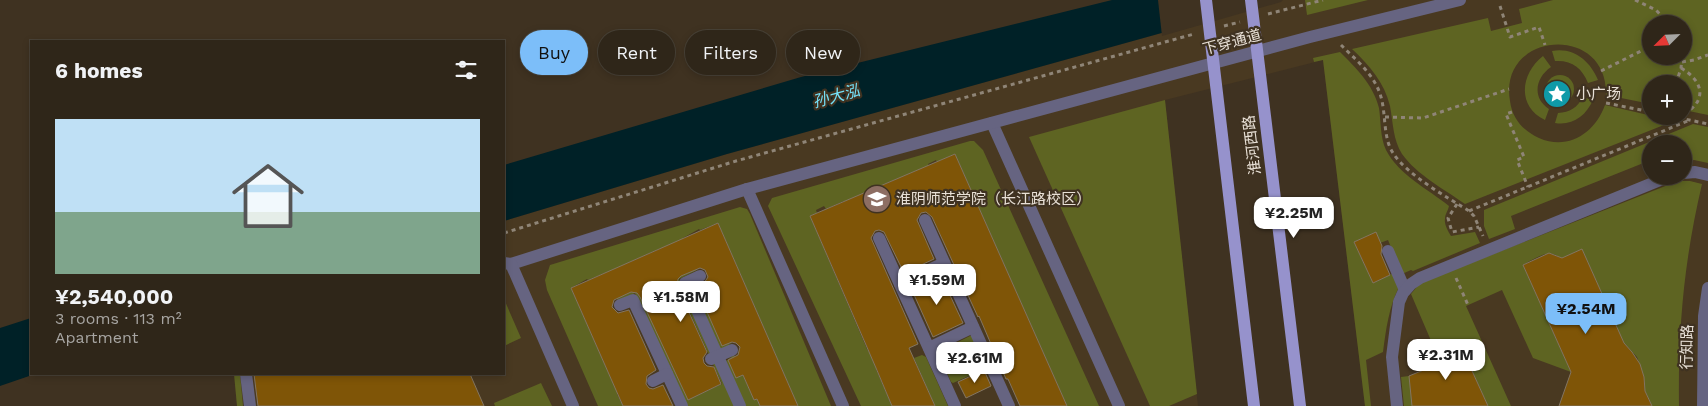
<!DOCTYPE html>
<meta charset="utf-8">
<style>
body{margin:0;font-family:"Work Sans","Noto Sans SC",sans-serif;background:#3b3226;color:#f1f3f6;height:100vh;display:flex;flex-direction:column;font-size:19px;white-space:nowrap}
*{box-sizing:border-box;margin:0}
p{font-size:16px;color:#a7a5a2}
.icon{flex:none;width:28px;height:28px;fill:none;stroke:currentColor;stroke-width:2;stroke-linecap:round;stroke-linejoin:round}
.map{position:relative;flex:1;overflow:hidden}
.details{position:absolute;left:30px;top:40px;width:475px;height:335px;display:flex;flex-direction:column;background:#2f2619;border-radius:0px;box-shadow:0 2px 8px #0003,0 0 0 1px #4a4338}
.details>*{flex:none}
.top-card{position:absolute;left:520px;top:30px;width:475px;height:45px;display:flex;gap:10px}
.needle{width:32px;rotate:246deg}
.tools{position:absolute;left:1642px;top:15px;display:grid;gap:10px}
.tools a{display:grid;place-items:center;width:50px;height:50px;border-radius:50%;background:#2f2619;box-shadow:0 2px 8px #0003,0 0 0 1px #4a4338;font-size:25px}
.price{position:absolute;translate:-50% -42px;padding:0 11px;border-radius:10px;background:#fff;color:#222;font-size:16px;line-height:32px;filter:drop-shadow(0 1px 2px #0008)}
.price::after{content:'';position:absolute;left:50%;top:30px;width:15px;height:11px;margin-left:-8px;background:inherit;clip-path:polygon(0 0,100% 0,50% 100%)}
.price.on{background:#7cbef9;color:#111}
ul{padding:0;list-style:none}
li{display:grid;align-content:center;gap:10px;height:265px;padding:0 25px}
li+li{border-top:1px solid #4a4338}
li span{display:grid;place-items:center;height:155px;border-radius:0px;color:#555}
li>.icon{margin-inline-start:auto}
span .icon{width:90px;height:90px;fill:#fffc;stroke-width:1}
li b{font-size:21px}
h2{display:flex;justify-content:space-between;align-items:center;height:60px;padding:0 25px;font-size:21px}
.tag{padding:0 18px;border-radius:22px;background:#2f2619;box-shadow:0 2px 8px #0003,0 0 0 1px #4a4338;font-size:18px;line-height:45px}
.tag.on{background:#7cbef9;color:#111}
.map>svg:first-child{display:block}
.built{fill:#493921;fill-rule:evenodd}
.green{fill:#5e6422;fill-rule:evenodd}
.water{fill:#002127}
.pier{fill:#3f3221}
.building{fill:#7f5507;stroke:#837562}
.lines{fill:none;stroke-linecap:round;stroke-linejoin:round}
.path{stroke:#8f8577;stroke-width:3;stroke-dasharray:4 4;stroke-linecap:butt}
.minor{stroke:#666481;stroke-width:12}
.major{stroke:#9692cc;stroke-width:12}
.labels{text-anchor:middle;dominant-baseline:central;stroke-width:4.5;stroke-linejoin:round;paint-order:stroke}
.street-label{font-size:15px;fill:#e8e0d6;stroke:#3f3221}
.poi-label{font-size:15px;fill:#e8e0d6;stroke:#3f3221;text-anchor:start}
.water-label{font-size:16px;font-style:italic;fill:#75e0f7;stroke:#3f3221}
</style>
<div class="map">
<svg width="1708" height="406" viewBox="0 0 1708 406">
<rect width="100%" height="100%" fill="#3f3221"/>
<path class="built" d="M 1280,0 L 1708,0 L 1708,406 L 1365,406 L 1323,60 L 1165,100 L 1198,406 L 237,406 L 234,374 L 504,374 L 504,221 L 727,154 ZM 1651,24 L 1684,24 L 1684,56 L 1651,56 ZM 1651,84 L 1684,84 L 1684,116 L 1651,116 ZM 1651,144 L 1684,144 L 1684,176 L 1651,176 Z"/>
<g class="green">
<path d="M 1305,0 L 1368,0 L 1307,15 Z"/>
<path d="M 1553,0 L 1708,0 L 1708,115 L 1684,110 L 1684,84 L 1651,84 L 1651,104 L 1606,95 C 1608,23 1498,31 1510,101 C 1512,118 1523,131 1539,138 C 1568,151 1595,133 1605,105 L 1674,121 L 1465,204 C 1444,189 1417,175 1402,154 C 1393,140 1393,122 1390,106 C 1384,82 1370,66 1352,49 L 1488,18 L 1491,31 L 1522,23 L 1519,9 ZM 1651,24 L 1684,24 L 1684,56 L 1651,56 Z"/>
<path d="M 1552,51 C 1574,47 1590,61 1598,80 L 1588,83 C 1582,68 1572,60 1555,61 Z"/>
<path d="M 1340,52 C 1356,68 1373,84 1379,108 C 1381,121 1380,137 1386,150 C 1399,175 1428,189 1449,206 C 1448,211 1445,214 1445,219 C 1444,224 1448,231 1451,236 L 1475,232 L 1480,243 L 1413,271 L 1411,270 L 1402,274 L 1388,240 L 1380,243 L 1354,242 L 1373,283 L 1394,273 L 1399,287 C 1389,307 1386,329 1383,352 L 1366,360 L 1371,406 L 1365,406 L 1323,60 L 1314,62 L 1313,58 Z"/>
<path d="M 1543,56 L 1551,67 C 1535,78 1532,98 1549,109 L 1545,120 C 1516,106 1521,73 1543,56 Z"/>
<circle cx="1560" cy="89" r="14"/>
<path d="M 1583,97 L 1593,100 C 1586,116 1572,126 1555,123 L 1558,113 C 1570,112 1577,108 1583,97 Z"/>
<path d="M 1165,100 L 1197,394 L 1169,406 L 1150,406 L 1029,137 Z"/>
<path d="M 1693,124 L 1708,127 L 1708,163 L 1694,160 L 1684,162 L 1684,144 L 1651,144 L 1651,160 L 1511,216 L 1515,229 L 1489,239 L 1484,226 L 1484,210 Z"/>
<path d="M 970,141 L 974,141 L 983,150 L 1099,406 L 1067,406 L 955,154 L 937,162 L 936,160 L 928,164 L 929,166 L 868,191 L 884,227 L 860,238 L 844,201 L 826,209 L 824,206 L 816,210 L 817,213 L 810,216 L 867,349 L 879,367 L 876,369 L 892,406 L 861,406 L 768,206 L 772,198 Z"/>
<path d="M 1678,181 L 1690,181 L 1702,184 C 1684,261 1678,327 1679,406 L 1652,406 L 1645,391 L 1644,377 L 1637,357 L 1624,343 L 1561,259 C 1550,247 1534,259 1523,265 L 1571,372 L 1533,358 L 1502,290 L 1466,306 L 1511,406 L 1488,406 L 1458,340 L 1435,350 L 1411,294 L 1420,283 Z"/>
<path d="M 740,207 L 747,209 L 750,214 L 831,406 L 798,406 L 718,223 L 700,230 L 699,229 L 683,238 L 697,270 L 679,279 L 736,406 L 686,406 L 635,293 L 618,301 L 605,273 L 588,280 L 587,279 L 571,288 L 609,374 L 620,392 L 617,394 L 623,406 L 598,406 L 547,290 L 545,280 L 550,265 ZM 661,248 L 722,384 L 689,399 L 628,263 Z"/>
<path d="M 701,279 L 703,282 L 705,281 L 732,343 L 729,344 L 730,346 L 721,349 L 717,346 L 693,285 Z"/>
<path d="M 504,299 L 521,338 L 504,346 Z"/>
<path d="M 970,336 L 972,336 L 986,367 L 985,369 L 953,383 L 951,382 L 938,352 Z"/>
<path d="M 734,355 L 754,400 L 757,399 L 760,406 L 744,406 L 726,361 Z"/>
<path d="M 922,355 L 926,357 L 948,406 L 935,406 L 914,358 Z"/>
<path d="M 234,374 L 240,374 L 243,406 L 237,406 Z"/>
<path d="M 1409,376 L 1413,406 L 1404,406 L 1401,377 Z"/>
<path d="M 541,383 L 552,406 L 495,406 L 494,403 Z"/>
</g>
<g class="water">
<path d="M 1112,0 L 1280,0 L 727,154 L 504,221 L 504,165 L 801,77 Z"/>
<path d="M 31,318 L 31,374 L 35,374 L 0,386 L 0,328 Z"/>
</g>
<path class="pier" d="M 1158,0 L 1283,0 L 1281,2 L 1162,36 Z"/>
<g class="building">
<path d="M 955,154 L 1067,406 L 1020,406 L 1008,379 L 1006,379 L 979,316 L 978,317 L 932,217 L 926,212 L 921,213 L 917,220 L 934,259 L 904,273 L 884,232 L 879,230 L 875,231 L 871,238 L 918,344 L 909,348 L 935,406 L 892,406 L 876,368 L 810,216 Z"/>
<path d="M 718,223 L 798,406 L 760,406 L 757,399 L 754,400 L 743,375 L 736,378 L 728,360 L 738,355 L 740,347 L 736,343 L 732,342 L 722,346 L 696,287 L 704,283 L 708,277 L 705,270 L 700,268 L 681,276 L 678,279 L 677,286 L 707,352 L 703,358 L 704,363 L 707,366 L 714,367 L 721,384 L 688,400 L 640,297 L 637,293 L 631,292 L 614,300 L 612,307 L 618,313 L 629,310 L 656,370 L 647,376 L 646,384 L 649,388 L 653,389 L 663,385 L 673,406 L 623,406 L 571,288 Z"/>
<path d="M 1376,232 L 1382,246 L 1381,254 L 1390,275 L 1373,283 L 1354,242 Z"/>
<path d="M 1582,249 L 1624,343 L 1632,352 L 1640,364 L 1644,377 L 1645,391 L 1652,406 L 1559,406 L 1571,372 L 1523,265 L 1549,253 L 1562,258 Z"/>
<path d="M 940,274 L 963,323 L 933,337 L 911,288 Z"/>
<path d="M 1458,340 L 1488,406 L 1412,406 L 1409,376 L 1426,369 L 1427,359 L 1432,352 Z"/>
<path d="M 984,370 L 991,386 L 966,398 L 958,382 Z"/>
<path d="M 254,374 L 470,374 L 484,406 L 258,406 Z"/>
</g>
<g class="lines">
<g class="path">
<path d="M 1635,0 L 1656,10 L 1669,24"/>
<path d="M 1500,6 L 1510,37 L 1539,27 L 1545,45"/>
<path d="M 1268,14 L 1323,0"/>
<path d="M 1224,26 L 1240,22"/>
<path d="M 1341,45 C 1356,60 1375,75 1381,97 C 1386,114 1383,138 1393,153 C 1407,175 1447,197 1469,211 L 1474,216 L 1483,236"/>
<path d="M 1682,62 L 1694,60 L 1708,55"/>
<path d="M 1681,68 C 1703,81 1708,100 1684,114"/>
<path d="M 1601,71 L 1651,46"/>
<path d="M 1676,84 L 1681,68 L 1682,56"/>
<path d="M 1606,103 L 1651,112"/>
<path d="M 1512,112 L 1506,114 L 1524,157 L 1517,160 L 1528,187"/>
<path d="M 1671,116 L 1708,124"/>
<path d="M 1385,117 L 1423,118 L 1509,89"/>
<path d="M 1457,204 L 1448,218 L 1452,232 L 1479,227"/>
<path d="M 1469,211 L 1690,120"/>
<path d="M 504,233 L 736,161 L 1194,34"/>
<path d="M 1456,278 L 1468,305"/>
</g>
<g class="minor">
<path d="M 992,123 L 1119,406"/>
<path d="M 1684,173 L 1695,172 L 1708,175"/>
<path d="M 747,189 L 843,406"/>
<path d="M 925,220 L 1009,406"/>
<path d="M 879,238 L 955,406"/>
<path d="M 1388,251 L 1405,290"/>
<path d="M 504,263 L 511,264 L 747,189 L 1310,37 L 1460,0"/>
<path d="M 511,264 L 573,406"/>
<path d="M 700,276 L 685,283 L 740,406"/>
<path d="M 900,284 L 944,263"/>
<path d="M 620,305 L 633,300 L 682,406"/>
<path d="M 929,348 L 973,327"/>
<path d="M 711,359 L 732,350"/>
<path d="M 246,374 L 250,406"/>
<path d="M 653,381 L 667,374"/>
<path d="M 1397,406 L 1392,357 L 1399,302 L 1403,293 L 1411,284 L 1420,278 L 1670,176"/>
<path d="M 1703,406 L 1704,316 L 1708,288"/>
</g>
<g class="major">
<path d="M 1206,0 L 1254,406"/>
<path d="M 1251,0 L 1300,406"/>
</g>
</g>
<defs>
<symbol id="sight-disc" viewBox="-11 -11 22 22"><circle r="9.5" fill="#0f9aa8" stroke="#3f3221"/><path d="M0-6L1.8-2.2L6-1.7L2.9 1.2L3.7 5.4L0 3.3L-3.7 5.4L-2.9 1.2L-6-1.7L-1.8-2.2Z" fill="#fff"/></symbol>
<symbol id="university-disc" viewBox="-11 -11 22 22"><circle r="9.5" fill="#8d6e63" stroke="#3f3221"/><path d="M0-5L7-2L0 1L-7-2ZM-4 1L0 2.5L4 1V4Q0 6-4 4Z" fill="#fff"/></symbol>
</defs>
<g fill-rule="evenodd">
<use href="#sight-disc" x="1541" y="78" width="32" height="32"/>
<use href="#university-disc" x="861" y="183" width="32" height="32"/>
</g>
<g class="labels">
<g class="street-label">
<text transform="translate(1232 42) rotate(-15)">下穿通道</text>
<text transform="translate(1252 145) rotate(-97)">淮河西路</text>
<text transform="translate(1687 347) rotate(-89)">行知路</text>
</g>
<g class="poi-label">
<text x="1576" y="94">小广场</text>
<text x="896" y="199">淮阴师范学院（长江路校区）</text>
</g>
<g class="water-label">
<text transform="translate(836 96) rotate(-15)">孙大泓</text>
</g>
</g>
</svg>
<div class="tools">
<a><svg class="needle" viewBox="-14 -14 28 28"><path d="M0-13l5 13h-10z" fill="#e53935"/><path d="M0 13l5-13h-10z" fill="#a7a5a2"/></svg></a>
<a>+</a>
<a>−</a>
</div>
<b class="price" style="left:1294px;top:239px">¥2.25M</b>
<b class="price" style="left:937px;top:306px">¥1.59M</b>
<b class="price" style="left:681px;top:323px">¥1.58M</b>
<b class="price on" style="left:1586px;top:335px">¥2.54M</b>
<b class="price" style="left:1446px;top:381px">¥2.31M</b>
<b class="price" style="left:975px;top:384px">¥2.61M</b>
<div class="top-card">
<a class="tag on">Buy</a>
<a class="tag">Rent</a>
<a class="tag">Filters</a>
<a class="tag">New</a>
</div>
<section class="details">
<h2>6 homes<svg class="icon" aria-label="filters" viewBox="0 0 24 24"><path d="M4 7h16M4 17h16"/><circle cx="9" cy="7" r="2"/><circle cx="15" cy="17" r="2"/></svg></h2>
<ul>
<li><span style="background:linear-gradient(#bfe0f5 60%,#7fa58c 0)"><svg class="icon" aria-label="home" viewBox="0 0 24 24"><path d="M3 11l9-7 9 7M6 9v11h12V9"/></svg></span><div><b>¥2,540,000</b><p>3 rooms · 113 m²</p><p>Apartment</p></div></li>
</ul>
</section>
</div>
